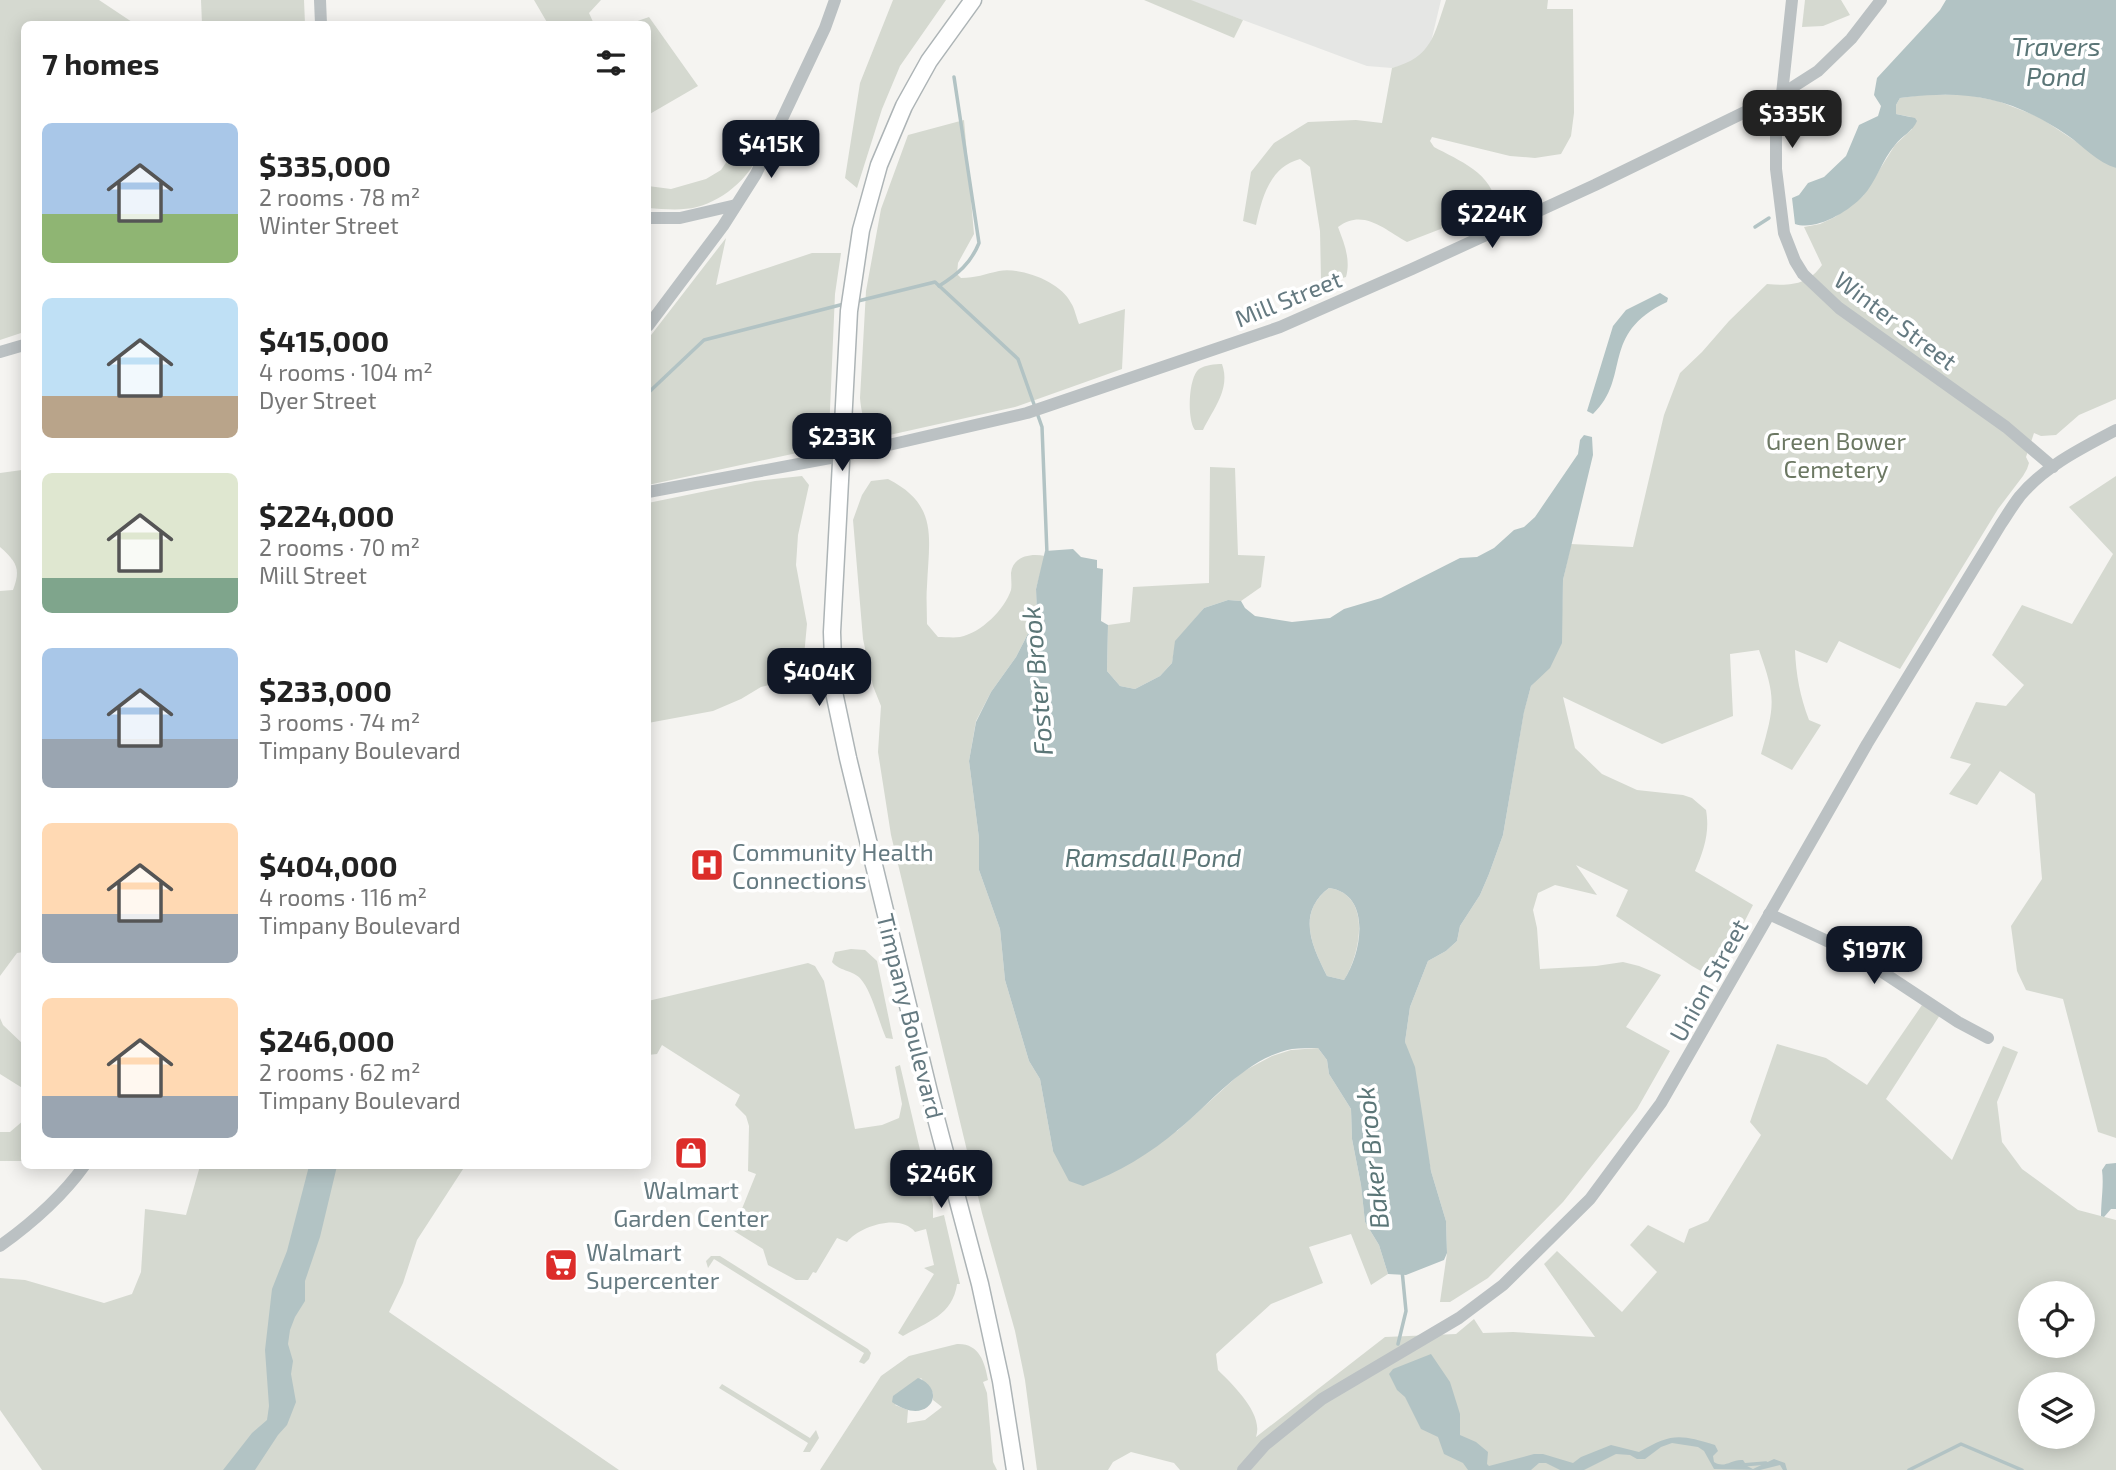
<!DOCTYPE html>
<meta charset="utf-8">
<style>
body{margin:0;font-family:"Exo 2",sans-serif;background:#f2f2f2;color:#222;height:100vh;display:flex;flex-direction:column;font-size:26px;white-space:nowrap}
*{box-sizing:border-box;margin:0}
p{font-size:23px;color:#767676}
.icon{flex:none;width:38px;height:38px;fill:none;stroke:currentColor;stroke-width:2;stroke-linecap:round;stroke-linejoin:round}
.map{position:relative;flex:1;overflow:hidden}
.details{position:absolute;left:21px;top:21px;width:630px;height:1148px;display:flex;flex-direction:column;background:#fff;border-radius:10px;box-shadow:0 4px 18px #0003}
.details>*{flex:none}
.tools{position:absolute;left:2018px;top:1281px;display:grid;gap:14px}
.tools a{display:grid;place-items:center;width:77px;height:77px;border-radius:50%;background:#fff;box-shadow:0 4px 18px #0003;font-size:35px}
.price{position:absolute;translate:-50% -60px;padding:0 16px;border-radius:14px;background:#111827;color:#fff;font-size:23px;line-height:46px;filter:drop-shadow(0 2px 4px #0008)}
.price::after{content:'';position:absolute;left:50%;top:42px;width:21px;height:16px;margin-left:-10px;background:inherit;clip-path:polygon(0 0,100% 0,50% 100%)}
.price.on{background:#222;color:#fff}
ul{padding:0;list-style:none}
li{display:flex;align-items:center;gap:21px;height:175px;padding:0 21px}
li span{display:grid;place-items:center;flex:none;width:196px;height:140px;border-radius:10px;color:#555}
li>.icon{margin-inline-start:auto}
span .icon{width:84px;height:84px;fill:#fffc;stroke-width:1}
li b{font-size:30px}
h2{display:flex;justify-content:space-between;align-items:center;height:84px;padding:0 21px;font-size:30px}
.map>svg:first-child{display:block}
.built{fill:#e5e6e4}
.green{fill:#d5d9d0;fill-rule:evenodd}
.water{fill:#b2c3c4;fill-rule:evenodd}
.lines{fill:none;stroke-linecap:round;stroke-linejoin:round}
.stream{stroke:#b2c3c4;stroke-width:3.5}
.major-casing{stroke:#adb4b6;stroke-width:19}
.minor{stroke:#bbc1c3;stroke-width:12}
.major{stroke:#fff;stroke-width:16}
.labels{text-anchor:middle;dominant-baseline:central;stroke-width:7;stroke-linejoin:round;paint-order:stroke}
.street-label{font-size:24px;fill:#657a81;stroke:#fff}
.park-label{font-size:24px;fill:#6c7863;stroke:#fff}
.poi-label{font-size:24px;fill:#657a81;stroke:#fff;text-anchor:start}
.water-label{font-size:26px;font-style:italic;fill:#5b7677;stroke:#fff}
</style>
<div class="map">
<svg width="2116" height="1470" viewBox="0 0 2116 1470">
<rect width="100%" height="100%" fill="#f5f4f1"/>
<path class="built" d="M 1189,0 L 1441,0 L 1431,42 L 1422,55 L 1407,64 L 1392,68 L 1367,66 L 1345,58 Z"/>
<g class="green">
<path d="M 0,0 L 99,0 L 135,24 L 24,24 L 24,332 L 0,340 Z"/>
<path d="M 201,0 L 304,0 L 305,24 L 202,24 Z"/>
<path d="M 534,0 L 601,0 L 589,13 L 594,24 L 548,24 Z"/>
<path d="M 893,0 L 946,0 L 900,66 L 882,109 L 857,188 L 845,178 L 860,83 Z"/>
<path d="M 1144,0 L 1191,0 L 1243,20 L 1234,38 Z"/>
<path d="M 1446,0 L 1548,0 L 1547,9 L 1573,9 L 1574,113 L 1571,136 L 1561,154 L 1535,158 L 1510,156 L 1432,137 L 1430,141 L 1434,147 C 1458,160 1497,175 1495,208 L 1407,242 C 1384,229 1363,208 1338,227 C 1344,243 1351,259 1346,277 L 1331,281 L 1321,279 L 1320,231 L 1310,167 L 1300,159 C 1270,167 1262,197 1256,225 L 1243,221 L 1251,172 L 1274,143 L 1308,122 L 1356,120 L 1382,123 L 1392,68 C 1432,57 1434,35 1446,0 Z"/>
<path d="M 1805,0 L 1841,0 L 1850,15 L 1823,26 L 1802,27 Z"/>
<path d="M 649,17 L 698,86 L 648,115 L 648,24 L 629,24 Z"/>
<path d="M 1922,95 L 1968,95 L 1998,101 L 2039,117 L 2116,168 L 2116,399 L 2079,415 L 2056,435 L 2041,436 L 2034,433 L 2026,457 L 2029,463 L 2027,469 L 2023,476 L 1998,509 L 1900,669 L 1839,641 L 1827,663 L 1795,650 C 1796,675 1800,696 1809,720 L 1821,725 L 1792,770 L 1761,754 C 1775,705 1776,698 1759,650 L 1730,654 L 1733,716 L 1662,744 L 1563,697 L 1575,748 L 1602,774 L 1637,790 L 1683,795 L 1692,798 L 1706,810 C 1710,832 1704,850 1695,871 L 1753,905 L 1715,979 L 1692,966 L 1616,916 L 1628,890 L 1576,865 L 1597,895 L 1555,885 L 1538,893 L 1533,910 L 1537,928 L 1540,969 L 1596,966 L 1623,962 L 1639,966 L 1661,975 L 1626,1027 L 1670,1051 L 1637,1109 L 1563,1202 L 1488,1278 L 1450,1302 L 1440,1302 L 1447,1253 L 1446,1221 L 1431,1171 L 1405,1042 L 1410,1007 L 1428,961 L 1446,951 L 1457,941 L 1460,926 L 1480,895 L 1489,874 L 1503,835 L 1524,711 L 1531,686 L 1538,678 L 1562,610 L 1563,580 L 1571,544 L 1633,547 L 1664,415 L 1680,373 L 1702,352 L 1729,321 L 1767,284 C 1790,286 1808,285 1822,265 L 1804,227 L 1820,224 L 1835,217 L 1863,196 L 1895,145 L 1912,129 L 1911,117 L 1896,114 L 1896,105 L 1900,98 Z"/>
<path d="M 964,120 L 974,234 L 958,263 L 957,274 L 961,278 C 976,278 985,274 999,271 C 1022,267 1061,282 1071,303 C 1075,309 1076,317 1079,324 L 1125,309 L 1122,369 L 1015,407 L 885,436 C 865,426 862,420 860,398 L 866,291 L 881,209 L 908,135 Z"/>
<path d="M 750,127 L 761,128 C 761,132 763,140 762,144 C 756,173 725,200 697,207 C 682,211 663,209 648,208 L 648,186 L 671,189 L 706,179 L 721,170 Z"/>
<path d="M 726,238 L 716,285 L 812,253 L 841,253 L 835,294 L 829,433 L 825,445 L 811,450 L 648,485 L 648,339 Z"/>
<path d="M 1222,364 C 1231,389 1213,409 1203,430 L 1195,430 C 1187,420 1188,378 1199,369 C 1205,365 1215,364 1222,364 Z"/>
<path d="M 24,466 L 24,952 L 17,953 L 0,976 L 0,591 L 13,590 C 21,569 17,562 0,547 L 0,473 L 22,470 Z"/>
<path d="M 1210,467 L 1235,468 L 1238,555 L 1265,556 L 1261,587 L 1241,601 L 1228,600 L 1204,608 L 1176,641 L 1172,663 L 1160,676 L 1135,689 L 1120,686 L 1107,671 L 1108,625 L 1130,622 L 1133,587 L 1209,583 Z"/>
<path d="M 802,476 L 809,485 L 798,535 L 796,565 L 807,624 L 802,677 L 761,687 L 741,699 L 713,711 L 648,723 L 648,503 L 755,481 Z"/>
<path d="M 2116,476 L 2116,1138 L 2098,1132 L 2063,999 L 2026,990 L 2017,971 L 2011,926 L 2042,879 L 2035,794 L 2000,771 L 1977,805 L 1949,794 L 1971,764 L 1950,758 L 1976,702 L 2006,706 L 2024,685 L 1992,655 L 2022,605 L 2072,624 L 2113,554 L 2069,507 Z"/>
<path d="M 888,479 C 939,505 929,538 927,586 C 926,598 927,611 927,624 L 938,637 C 945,637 954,638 960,637 C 981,633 1005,609 1011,590 C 1012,585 1011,579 1011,573 C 1013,556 1031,553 1045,556 L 1036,589 L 1037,616 L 1016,657 L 991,692 L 976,721 L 969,761 L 979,838 L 979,870 L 1000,929 L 1005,980 L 1029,1061 L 1040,1079 L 1053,1151 L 1177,1131 L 1242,1072 L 1272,1056 L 1291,1050 L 1318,1048 L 1327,1060 L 1329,1074 L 1351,1109 L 1352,1139 L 1361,1185 L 1365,1222 L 1379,1245 L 1388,1274 L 1371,1285 L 1351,1234 L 1309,1247 L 1323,1283 L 1271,1304 L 1216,1354 L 1218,1370 C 1233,1385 1264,1414 1256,1437 L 1385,1337 L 1456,1334 L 1474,1319 L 1483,1333 L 1513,1332 L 1595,1337 L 1544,1264 L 1557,1251 L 1622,1312 L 1657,1272 L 1630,1245 L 1648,1225 L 1684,1243 L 1689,1229 L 1708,1221 L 1761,1135 L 1750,1122 L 1777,1044 L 1826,1058 L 1867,1085 L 1922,1005 L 1940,1015 L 1886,1099 L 1952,1160 L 2003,1046 L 2018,1052 L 1997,1102 L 2002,1142 L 2022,1169 L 2078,1210 L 2116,1220 L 2116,1470 L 1180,1470 L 1174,1463 L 1131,1452 L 1113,1462 L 1108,1470 L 1037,1470 L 1025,1380 L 1015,1331 L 982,1213 L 891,835 L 878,752 L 881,706 L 873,686 L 863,639 L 853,520 L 862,495 L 871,481 ZM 2030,1293 L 2082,1293 L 2082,1346 L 2030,1346 ZM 2030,1384 L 2082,1384 L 2082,1437 L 2030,1437 Z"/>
<path d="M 1329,888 C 1372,894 1361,953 1344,980 L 1327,976 C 1312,946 1296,913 1329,888 Z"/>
<path d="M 851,949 L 865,950 L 877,961 L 893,1039 L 886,1038 C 879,1022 873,996 863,982 C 856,970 840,972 832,962 L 835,952 Z"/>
<path d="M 808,963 L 815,966 L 824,981 L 855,1129 L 882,1125 L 899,1118 L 902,1104 L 895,1067 L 900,1065 L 933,1205 L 933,1218 L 944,1215 L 960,1284 L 957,1284 C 953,1315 927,1322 903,1336 L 898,1333 L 934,1274 L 924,1268 L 934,1265 L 926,1229 L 915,1232 C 900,1213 860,1226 847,1242 L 837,1238 L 816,1273 L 813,1272 L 808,1280 L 796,1280 L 768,1265 L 763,1249 L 726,1226 L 727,1223 L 735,1226 L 756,1174 L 748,1171 L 749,1126 L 746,1116 L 735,1105 L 740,1095 L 662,1045 L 657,1054 L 648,1055 L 648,1001 Z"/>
<path d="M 0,1018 L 3,1025 L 24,1045 L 24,1089 L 0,1074 Z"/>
<path d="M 24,1120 L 24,1161 L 0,1161 L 0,1132 L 10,1132 Z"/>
<path d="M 200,1166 L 465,1166 L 417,1240 L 403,1283 L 389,1312 L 619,1470 L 42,1470 L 0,1410 L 0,1278 L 25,1280 L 104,1303 L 132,1294 L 141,1272 L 145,1209 L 186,1215 Z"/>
<path d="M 711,1256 L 720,1256 L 868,1349 L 871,1353 L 869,1359 L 864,1364 L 859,1362 L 864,1353 L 714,1259 L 708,1268 L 706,1261 Z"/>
<path d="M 957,1344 C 979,1343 985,1362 988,1380 L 983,1382 L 987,1393 L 993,1462 L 997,1470 L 820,1470 L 881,1376 L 909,1356 ZM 921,1378 L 933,1393 L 933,1400 L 942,1407 L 925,1420 L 907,1423 L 908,1410 L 895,1405 Z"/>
<path d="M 722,1384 L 810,1438 L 816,1430 L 819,1438 L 810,1452 L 803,1452 L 808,1443 L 719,1388 Z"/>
</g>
<g class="water">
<path d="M 1946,0 L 2116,0 L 2116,168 C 2098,163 2083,146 2067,135 C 2013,99 1973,90 1908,97 L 1900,98 L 1896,105 L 1896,114 L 1915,118 L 1917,121 C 1913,131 1902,136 1895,145 C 1882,160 1876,182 1863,196 C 1848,212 1816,231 1795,224 L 1792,198 L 1799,195 L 1808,183 L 1824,177 L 1846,156 L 1859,125 L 1878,116 L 1881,106 L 1874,95 L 1877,78 L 1940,10 Z"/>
<path d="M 1660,293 L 1668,298 L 1667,302 C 1599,334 1632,377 1593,414 L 1587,411 L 1613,326 L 1626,310 Z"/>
<path d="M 1584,435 L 1592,437 L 1593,455 L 1563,580 L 1562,643 L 1550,668 L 1531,686 L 1524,712 L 1503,835 L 1489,874 L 1480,895 L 1460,926 L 1457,941 L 1446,951 L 1428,961 L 1410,1007 L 1405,1042 L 1415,1067 L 1431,1171 L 1446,1221 L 1447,1253 L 1444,1260 L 1406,1275 L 1388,1274 L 1379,1245 L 1365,1222 L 1361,1185 L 1352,1139 L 1351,1109 L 1329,1074 L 1327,1060 L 1318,1048 C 1310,1048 1300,1048 1292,1049 C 1246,1058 1213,1101 1179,1129 C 1150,1154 1119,1172 1083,1186 L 1069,1181 L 1053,1151 L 1040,1079 L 1029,1061 L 1005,980 L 1000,929 L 979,870 L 979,838 L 969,761 L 976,722 L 991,692 L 1016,657 L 1037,616 L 1036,589 L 1045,551 L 1073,549 L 1081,557 L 1097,560 L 1097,568 L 1103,569 L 1101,621 L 1108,625 L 1107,671 L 1120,686 L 1135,689 L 1160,676 L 1172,663 L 1175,641 L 1204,608 L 1228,600 L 1241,601 L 1245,608 L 1255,616 L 1292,622 L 1330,618 L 1344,609 L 1381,598 L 1460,558 L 1477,557 L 1494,548 L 1514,530 L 1524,527 L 1535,517 L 1578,454 L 1580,440 ZM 1329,888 C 1372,894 1362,953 1344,980 L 1327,976 C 1312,946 1296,913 1329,888 Z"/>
<path d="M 2116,1163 L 2116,1209 L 2111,1209 L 2104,1217 L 2101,1216 C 2101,1200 2104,1185 2102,1170 L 2106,1164 Z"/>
<path d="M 309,1166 L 337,1166 L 320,1237 L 305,1281 L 305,1301 L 295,1317 L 290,1330 L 288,1344 L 293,1361 L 291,1374 L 296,1402 L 287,1425 L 278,1435 L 255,1470 L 223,1470 L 252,1433 L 267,1420 L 269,1406 L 265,1350 L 272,1289 L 287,1251 Z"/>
<path d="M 1431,1354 L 1450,1382 L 1460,1414 L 1460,1435 L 1476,1442 L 1488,1452 L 1487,1464 L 1489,1466 L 1534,1454 L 1543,1454 L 1573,1463 L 1581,1457 L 1611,1445 L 1639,1452 C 1671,1433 1680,1434 1715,1445 L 1718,1451 L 1713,1456 L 1714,1462 C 1725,1469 1731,1459 1743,1460 L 1747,1466 L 1753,1469 L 1774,1459 L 1785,1463 L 1787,1470 L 1783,1470 L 1780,1465 L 1760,1470 L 1714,1469 L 1704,1451 L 1698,1447 L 1672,1443 L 1661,1447 L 1645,1459 L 1637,1459 L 1630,1455 L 1616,1454 L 1584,1470 L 1560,1470 L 1546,1463 L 1539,1463 L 1531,1470 L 1468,1470 L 1463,1463 L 1444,1454 L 1438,1437 L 1421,1429 L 1405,1397 L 1397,1390 L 1389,1374 L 1393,1369 Z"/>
<path d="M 918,1378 C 949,1390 928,1428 892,1402 L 893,1396 Z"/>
</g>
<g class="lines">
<g class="stream">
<path d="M 1755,227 L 1769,218"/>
<path d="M 939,286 C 958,274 971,263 979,243 L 954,77"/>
<path d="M 854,302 L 935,282 L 1018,359 L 1042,427 L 1047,554"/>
<path d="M 648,393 L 704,340 L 844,304"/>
<path d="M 1398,1344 L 1406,1311 L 1402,1270"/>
<path d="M 1742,1465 L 1766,1463"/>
<path d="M 1909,1470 L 1961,1444 L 2022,1470"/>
</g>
<defs>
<path id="major" d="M 973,0 L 929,61 L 904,106 L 879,165 L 861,230 L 849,311 L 832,632 L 834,692 L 848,758 L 929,1092 L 980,1284 L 1001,1381 L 1015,1470"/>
</defs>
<use href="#major" class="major-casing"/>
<g class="minor">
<path d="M 320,0 L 321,24"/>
<path d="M 1792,0 L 1782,94 L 1776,129 L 1776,169 L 1784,233 L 1795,261 L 1803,274 L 1839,308 L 2006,427 L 2053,467"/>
<path d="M 648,218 L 680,218 L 736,205"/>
<path d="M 648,326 L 723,226 L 756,174 L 825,28 L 835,0"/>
<path d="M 0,352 L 24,345"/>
<path d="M 648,492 L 841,456 L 1027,413 L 1280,327 L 1412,269 L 1595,185 L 1782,94 L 1818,71 L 1851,39 L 1881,0"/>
<path d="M 1769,914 L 1855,954 L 1958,1022 L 1988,1038"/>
<path d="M 0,1246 C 32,1223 61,1198 84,1166"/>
<path d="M 1243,1470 L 1265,1445 L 1322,1399 L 1459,1318 L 1503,1285 L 1590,1199 L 1661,1103 L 1867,744 L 2001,524 C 2007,515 2013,505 2020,496 C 2045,466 2082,448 2116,430"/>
</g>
<use href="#major" class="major"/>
</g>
<defs>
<symbol id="hospital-square" viewBox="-11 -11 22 22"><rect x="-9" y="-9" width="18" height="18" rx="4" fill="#dc2d2a" stroke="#fff"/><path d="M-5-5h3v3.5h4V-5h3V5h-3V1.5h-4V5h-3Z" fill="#fff"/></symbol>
<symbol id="shop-square" viewBox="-11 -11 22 22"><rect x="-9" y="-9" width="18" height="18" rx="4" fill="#dc2d2a" stroke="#fff"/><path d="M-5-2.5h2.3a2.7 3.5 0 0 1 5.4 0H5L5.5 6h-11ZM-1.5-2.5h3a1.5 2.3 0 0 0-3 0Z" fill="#fff"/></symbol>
<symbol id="supermarket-square" viewBox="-11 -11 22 22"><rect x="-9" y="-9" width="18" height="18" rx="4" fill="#dc2d2a" stroke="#fff"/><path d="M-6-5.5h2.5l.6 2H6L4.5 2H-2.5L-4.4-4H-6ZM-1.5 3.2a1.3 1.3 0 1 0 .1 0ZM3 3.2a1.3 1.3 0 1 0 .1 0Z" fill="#fff"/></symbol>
</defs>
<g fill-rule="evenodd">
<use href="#hospital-square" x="688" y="846" width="38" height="38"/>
<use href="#shop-square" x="672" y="1134" width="38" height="38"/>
<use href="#supermarket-square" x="542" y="1246" width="38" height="38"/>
</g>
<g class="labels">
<g class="street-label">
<text transform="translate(1288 298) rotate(-22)">Mill Street</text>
<text transform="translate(1896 320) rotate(37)">Winter Street</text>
<text transform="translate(1708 980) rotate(-61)">Union Street</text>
<text transform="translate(911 1016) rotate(76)">Timpany Boulevard</text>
</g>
<g class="park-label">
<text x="1836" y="440">Green Bower<tspan x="1836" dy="28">Cemetery</tspan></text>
</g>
<g class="poi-label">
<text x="732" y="851">Community Health<tspan x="732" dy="28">Connections</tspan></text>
<text x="691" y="1189" text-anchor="middle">Walmart<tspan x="691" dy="28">Garden Center</tspan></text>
<text x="586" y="1251">Walmart<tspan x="586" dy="28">Supercenter</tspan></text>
</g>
<g class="water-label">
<text x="2056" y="45">Travers<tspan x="2056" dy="30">Pond</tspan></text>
<text transform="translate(1036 681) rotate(-95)">Foster Brook</text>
<text x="1153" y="856">Ramsdall Pond</text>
<text transform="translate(1371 1158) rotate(-96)">Baker Brook</text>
</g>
</g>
</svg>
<div class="tools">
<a><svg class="icon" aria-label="locate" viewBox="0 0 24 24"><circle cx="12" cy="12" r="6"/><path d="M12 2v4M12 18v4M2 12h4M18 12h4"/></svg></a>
<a><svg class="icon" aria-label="layers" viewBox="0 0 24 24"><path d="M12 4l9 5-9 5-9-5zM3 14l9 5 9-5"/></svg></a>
</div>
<b class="price on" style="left:1792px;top:150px">$335K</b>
<b class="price" style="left:771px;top:180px">$415K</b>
<b class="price" style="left:1492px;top:250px">$224K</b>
<b class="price" style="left:842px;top:473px">$233K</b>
<b class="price" style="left:819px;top:708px">$404K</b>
<b class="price" style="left:1874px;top:986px">$197K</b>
<b class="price" style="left:941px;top:1210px">$246K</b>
<section class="details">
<h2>7 homes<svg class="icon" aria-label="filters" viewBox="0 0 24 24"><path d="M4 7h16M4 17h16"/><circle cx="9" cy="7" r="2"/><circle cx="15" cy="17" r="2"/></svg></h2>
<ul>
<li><span style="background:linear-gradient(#a9c7e8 65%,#8fb573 0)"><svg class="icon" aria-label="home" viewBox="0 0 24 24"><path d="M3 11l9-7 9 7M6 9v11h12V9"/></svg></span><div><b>$335,000</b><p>2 rooms · 78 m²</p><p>Winter Street</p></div></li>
<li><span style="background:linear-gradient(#bfe0f5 70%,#b9a48a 0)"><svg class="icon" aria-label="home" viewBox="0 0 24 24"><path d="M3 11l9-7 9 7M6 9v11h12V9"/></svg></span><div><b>$415,000</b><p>4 rooms · 104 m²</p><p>Dyer Street</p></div></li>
<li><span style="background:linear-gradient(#dfe7d0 75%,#7fa58c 0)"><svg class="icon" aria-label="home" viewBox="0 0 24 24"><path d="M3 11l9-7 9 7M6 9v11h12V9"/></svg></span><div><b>$224,000</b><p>2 rooms · 70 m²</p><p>Mill Street</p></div></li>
<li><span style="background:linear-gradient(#a9c7e8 65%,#9aa5b1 0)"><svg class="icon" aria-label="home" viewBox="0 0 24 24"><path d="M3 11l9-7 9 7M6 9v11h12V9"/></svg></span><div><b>$233,000</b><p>3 rooms · 74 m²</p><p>Timpany Boulevard</p></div></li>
<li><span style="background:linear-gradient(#ffd9b3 65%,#9aa5b1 0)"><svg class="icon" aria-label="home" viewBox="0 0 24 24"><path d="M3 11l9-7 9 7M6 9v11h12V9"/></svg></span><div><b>$404,000</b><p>4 rooms · 116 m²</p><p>Timpany Boulevard</p></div></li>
<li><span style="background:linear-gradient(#ffd9b3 70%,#9aa5b1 0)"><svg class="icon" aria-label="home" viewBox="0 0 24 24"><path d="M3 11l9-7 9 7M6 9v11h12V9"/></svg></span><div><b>$246,000</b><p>2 rooms · 62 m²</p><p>Timpany Boulevard</p></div></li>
</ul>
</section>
</div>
